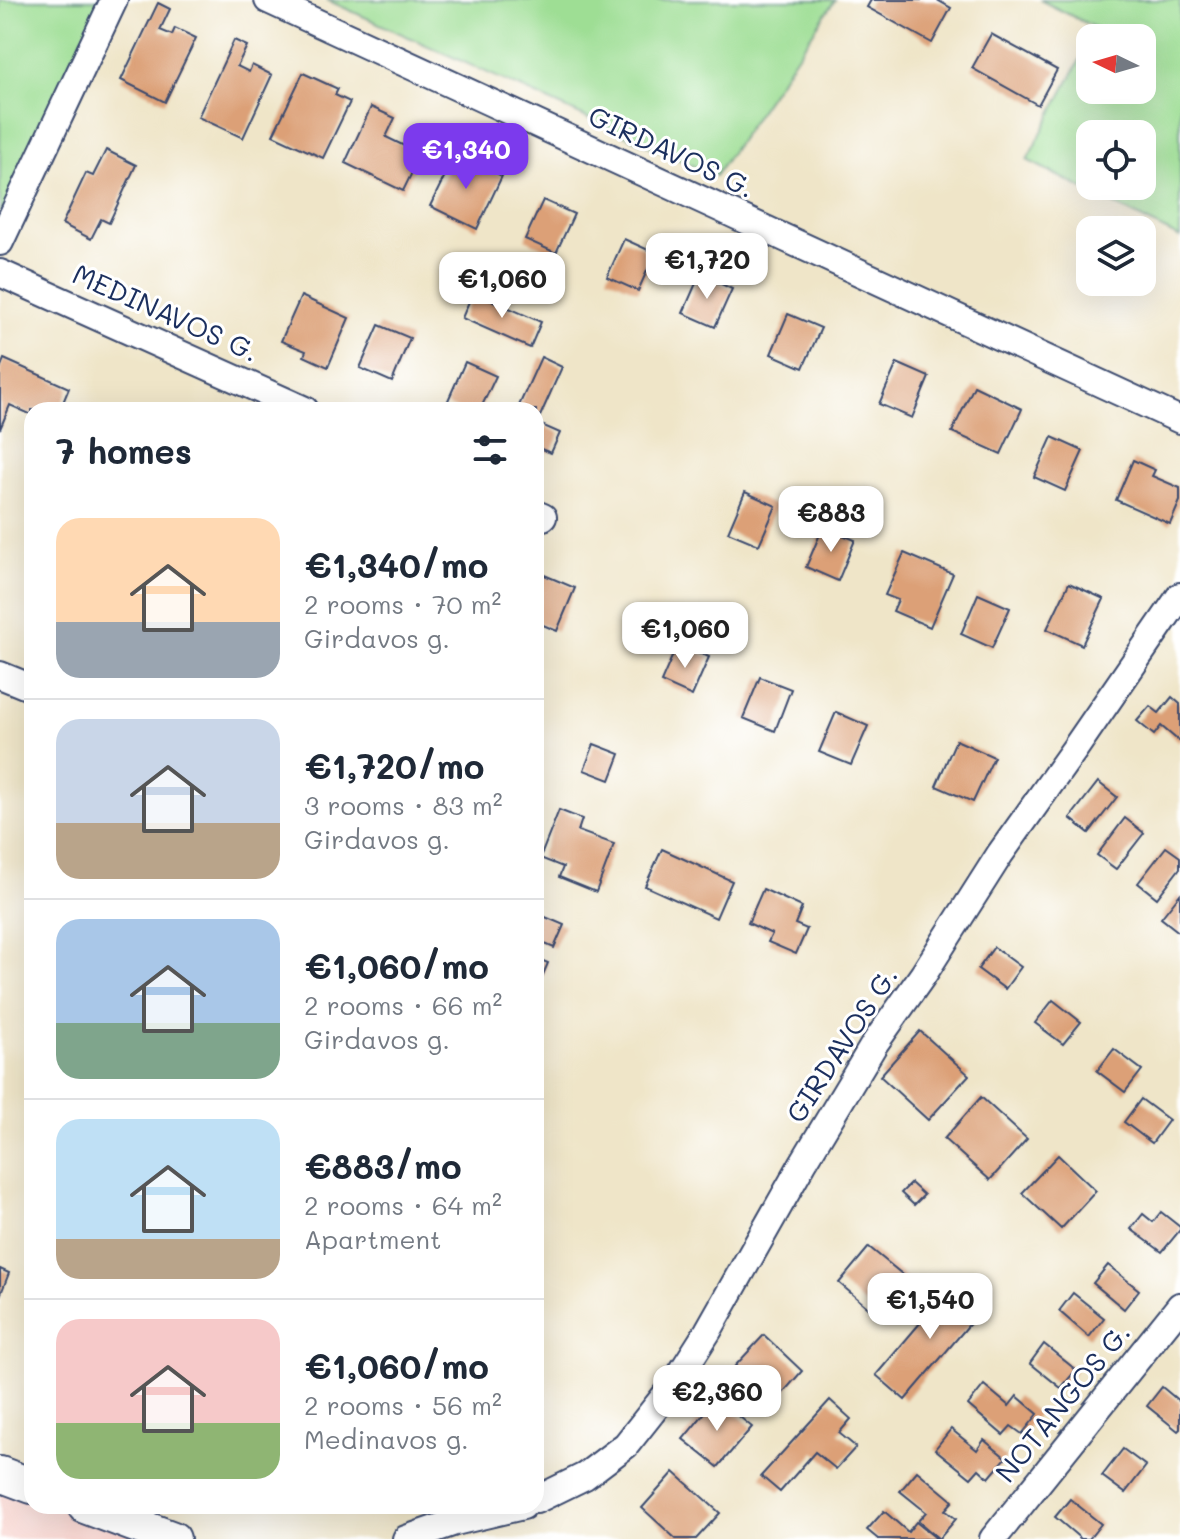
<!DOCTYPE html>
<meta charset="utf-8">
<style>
body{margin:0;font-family:Mali,sans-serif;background:#f2f2f3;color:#1f2937;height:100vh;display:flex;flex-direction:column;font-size:30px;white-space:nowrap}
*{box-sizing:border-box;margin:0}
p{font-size:26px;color:#747a83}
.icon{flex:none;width:44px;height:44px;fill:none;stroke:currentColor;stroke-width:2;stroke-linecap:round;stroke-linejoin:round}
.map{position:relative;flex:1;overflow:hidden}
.side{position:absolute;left:24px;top:402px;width:520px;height:1112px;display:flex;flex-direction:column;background:#fff;border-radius:24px;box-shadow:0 8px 32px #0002}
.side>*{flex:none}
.needle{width:52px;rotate:275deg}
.buttons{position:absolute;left:1076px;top:24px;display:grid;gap:16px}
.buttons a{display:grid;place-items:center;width:80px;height:80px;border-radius:16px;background:#fff;box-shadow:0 8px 32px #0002;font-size:40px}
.price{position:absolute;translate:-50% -68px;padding:0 18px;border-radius:16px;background:#fff;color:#222;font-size:26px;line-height:52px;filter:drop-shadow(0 2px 4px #0008)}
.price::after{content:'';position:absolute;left:50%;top:48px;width:24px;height:18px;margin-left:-12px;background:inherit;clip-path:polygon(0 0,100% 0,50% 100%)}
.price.selected{background:#7c3aed;color:#fff}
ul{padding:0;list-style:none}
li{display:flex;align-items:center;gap:24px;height:200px;padding:0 32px}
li+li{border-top:2px solid #e0e1e3}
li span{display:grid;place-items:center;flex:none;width:224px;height:160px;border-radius:24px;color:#555}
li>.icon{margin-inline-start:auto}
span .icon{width:96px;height:96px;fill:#fffc;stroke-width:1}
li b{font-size:34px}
h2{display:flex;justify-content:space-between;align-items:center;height:96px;padding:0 32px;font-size:34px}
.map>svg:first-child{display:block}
.built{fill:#f7d0ca}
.green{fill:#9ede94;stroke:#5c8679;stroke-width:2;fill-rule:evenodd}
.building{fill:#dca077}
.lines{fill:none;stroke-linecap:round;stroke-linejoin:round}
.minor-casing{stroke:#3b4a6e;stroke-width:30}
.major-casing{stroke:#3b4a6e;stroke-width:38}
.minor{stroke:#fff;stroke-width:26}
.major{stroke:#fff;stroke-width:34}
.labels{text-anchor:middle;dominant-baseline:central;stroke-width:6;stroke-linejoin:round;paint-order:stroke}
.street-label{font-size:28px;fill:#1b2f5e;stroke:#fff}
</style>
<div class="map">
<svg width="1180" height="1539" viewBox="0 0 1180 1539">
<rect width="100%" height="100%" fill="#fff"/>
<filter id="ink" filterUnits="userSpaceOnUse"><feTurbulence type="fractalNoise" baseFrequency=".0125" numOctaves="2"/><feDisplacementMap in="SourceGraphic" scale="16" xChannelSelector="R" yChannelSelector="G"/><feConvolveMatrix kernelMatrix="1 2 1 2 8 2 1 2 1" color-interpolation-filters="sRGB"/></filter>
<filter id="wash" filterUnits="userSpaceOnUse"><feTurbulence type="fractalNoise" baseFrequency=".006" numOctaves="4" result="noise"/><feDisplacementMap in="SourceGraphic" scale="32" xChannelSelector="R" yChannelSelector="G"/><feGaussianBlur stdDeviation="1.8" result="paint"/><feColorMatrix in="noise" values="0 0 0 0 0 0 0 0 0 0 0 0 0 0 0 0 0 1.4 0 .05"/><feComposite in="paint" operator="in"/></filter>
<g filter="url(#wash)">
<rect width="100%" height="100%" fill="#efe5c8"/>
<path class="built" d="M 0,1484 L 32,1496 L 32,1506 L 58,1506 L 146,1539 L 0,1539 Z"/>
<g class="green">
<path d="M 0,0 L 101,0 L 0,216 Z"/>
<path d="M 327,0 L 835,0 L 715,176 Z"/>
<path d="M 1040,0 L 1180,0 L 1180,238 L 1027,160 L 1090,41 L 1090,90 L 1142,90 L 1142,38 L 1091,38 L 1096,28 ZM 1142,134 L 1142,186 L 1090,186 L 1090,134 Z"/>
</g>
<g id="blocks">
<g class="building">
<path d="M 871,0 L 937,0 L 951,8 L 932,43 L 867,7 Z"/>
<path d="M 158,3 L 170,9 L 160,30 L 172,35 L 175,28 L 196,38 L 165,102 L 121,80 Z"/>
<path d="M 991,34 L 1057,70 L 1038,105 L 972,68 Z"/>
<path d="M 234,40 L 247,46 L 237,66 L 249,72 L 252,65 L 272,75 L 243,138 L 198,117 Z"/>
<path d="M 303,73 L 338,89 L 335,95 L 350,102 L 323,158 L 273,135 Z"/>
<path d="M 371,107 L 395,118 L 386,137 L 421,154 L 403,191 L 345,163 Z"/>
<path d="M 106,150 L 136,165 L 109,223 L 101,219 L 91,239 L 62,224 L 86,173 L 93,176 Z"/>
<path d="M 456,153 L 502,176 L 477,229 L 430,206 Z"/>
<path d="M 543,200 L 574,214 L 556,253 L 525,239 Z"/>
<path d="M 624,239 L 655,253 L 638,291 L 607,277 Z"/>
<path d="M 700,274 L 732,289 L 715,327 L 683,313 Z"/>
<path d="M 473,292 L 541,322 L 530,348 L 462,318 Z"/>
<path d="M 301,296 L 349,318 L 328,367 L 304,356 L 306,351 L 281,341 Z"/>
<path d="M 788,314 L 821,328 L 803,368 L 771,354 Z"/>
<path d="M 379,325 L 410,338 L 392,382 L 360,368 Z"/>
<path d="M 541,357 L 562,367 L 537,423 L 560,433 L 551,453 L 536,447 L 536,410 L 517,410 Z"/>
<path d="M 4,359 L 69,388 L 60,410 L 32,410 L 32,415 L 10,405 L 0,429 L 0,369 Z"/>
<path d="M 465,362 L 496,376 L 480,410 L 458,410 L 446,405 Z"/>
<path d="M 897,363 L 929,377 L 912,418 L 879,404 Z"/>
<path d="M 974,386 L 1022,409 L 1001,454 L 952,432 Z"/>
<path d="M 1052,437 L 1083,451 L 1065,491 L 1034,477 Z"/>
<path d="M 1133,460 L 1155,470 L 1152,476 L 1180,488 L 1180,501 L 1170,524 L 1116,500 Z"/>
<path d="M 745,492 L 776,506 L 759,545 L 728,532 Z"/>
<path d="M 823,527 L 855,540 L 838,581 L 806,567 Z"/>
<path d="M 904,553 L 953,574 L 930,627 L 893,611 L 898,600 L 885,595 Z"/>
<path d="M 542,574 L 575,588 L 557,631 L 536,622 L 536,588 Z"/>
<path d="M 1069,583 L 1104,599 L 1082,645 L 1047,629 Z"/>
<path d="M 978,594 L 1010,608 L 992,648 L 961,634 Z"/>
<path d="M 678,643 L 709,657 L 692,696 L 661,682 Z"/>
<path d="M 760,677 L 791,689 L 775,731 L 743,718 Z"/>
<path d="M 1172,697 L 1180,704 L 1180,742 L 1161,726 L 1154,735 L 1137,721 L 1150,706 L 1159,713 Z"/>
<path d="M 836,712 L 868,726 L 851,765 L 819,752 Z"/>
<path d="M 956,740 L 994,757 L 973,802 L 936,786 Z"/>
<path d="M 594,744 L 620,754 L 610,780 L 584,770 Z"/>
<path d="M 1098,782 L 1117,797 L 1089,833 L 1070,818 Z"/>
<path d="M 559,810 L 582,819 L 578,831 L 614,844 L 596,892 L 559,877 L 563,867 L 540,858 Z"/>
<path d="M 1125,818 L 1144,833 L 1116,869 L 1097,855 Z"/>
<path d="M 1166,847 L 1180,857 L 1180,868 L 1157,898 L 1138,883 Z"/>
<path d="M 662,849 L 732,881 L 716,918 L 645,886 Z"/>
<path d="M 763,889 L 802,907 L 795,924 L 807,929 L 796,954 L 768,942 L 772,934 L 748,923 Z"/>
<path d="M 1180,894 L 1180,933 L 1161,918 Z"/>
<path d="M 536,913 L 564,925 L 554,948 L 536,940 Z"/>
<path d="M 994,947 L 1021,967 L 1005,989 L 978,969 Z"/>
<path d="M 536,958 L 548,963 L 536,991 Z"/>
<path d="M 1053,1000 L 1081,1022 L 1063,1044 L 1035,1023 Z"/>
<path d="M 920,1031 L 969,1075 L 928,1120 L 880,1076 Z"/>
<path d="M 1114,1049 L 1142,1070 L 1125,1092 L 1097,1071 Z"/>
<path d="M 981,1097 L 1027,1139 L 990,1180 L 944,1139 Z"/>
<path d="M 1141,1099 L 1169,1120 L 1152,1143 L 1124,1122 Z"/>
<path d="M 1058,1155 L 1096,1191 L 1061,1229 L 1022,1193 Z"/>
<path d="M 911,1183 L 924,1195 L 914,1205 L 901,1193 Z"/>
<path d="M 1161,1212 L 1180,1227 L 1180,1230 L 1162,1252 L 1131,1229 L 1143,1214 L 1153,1222 Z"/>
<path d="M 869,1247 L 908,1279 L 878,1316 L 839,1283 Z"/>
<path d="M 1108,1265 L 1139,1290 L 1124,1309 L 1093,1283 Z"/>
<path d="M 0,1269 L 9,1273 L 0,1296 Z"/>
<path d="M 955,1282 L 984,1307 L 905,1400 L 876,1375 Z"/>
<path d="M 1073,1293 L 1104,1318 L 1089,1337 L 1059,1311 Z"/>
<path d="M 764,1335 L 802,1371 L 782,1394 L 766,1379 L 757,1388 L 735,1366 Z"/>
<path d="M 1044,1344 L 1076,1370 L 1061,1388 L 1030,1363 Z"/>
<path d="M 984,1385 L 1009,1406 L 1017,1396 L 1038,1414 L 1022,1434 L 1011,1426 L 1003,1435 L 968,1405 Z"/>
<path d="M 1162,1387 L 1180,1402 L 1180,1429 L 1178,1431 L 1147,1406 Z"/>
<path d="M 717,1398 L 752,1427 L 718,1467 L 683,1439 Z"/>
<path d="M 830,1400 L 851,1419 L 839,1433 L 856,1447 L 836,1469 L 815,1452 L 780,1492 L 761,1476 Z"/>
<path d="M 951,1429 L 977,1450 L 984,1440 L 1006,1458 L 989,1478 L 979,1469 L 971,1478 L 935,1449 Z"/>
<path d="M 1123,1449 L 1146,1466 L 1125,1493 L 1102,1476 Z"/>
<path d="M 917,1471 L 953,1501 L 945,1510 L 956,1519 L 939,1539 L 918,1521 L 926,1512 L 900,1491 Z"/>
<path d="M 674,1472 L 720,1513 L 696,1539 L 676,1539 L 642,1508 Z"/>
<path d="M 1070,1499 L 1101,1524 L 1089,1539 L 1081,1539 L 1055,1517 Z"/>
<path d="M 884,1511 L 908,1532 L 916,1522 L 937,1539 L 878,1539 L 867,1530 Z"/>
</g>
</g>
</g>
<g filter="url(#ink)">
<use href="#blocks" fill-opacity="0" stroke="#3b4a6e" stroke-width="2"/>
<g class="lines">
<defs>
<g id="minor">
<path d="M 268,0 L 1180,420"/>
<path d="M 0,242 L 114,0"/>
<path d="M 0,273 L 305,410"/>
<path d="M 536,514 L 543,517"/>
<path d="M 0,675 L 32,688"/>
<path d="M 536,1500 L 585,1476 L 626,1445 L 675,1383 L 708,1331 L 803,1163 L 875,1043 L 923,975 L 1000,854 L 1074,750 L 1180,596"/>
<path d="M 406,1539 L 455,1522 L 523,1506"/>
<path d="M 993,1539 L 1180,1306"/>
</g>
<g id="major">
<path d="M 0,1474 L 32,1486"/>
<path d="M 85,1506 L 173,1539"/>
</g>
</defs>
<use href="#minor" class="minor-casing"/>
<use href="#major" class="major-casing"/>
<use href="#minor" class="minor"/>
<use href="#major" class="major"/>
</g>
</g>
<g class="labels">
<g class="street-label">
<text transform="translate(672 151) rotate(25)">GIRDAVOS G.</text>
<text transform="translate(166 312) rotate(24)">MEDINAVOS G.</text>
<text transform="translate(841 1044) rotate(-57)">GIRDAVOS G.</text>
<text transform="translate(1062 1402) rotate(-51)">NOTANGOS G.</text>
</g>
</g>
</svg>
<div class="buttons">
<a><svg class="needle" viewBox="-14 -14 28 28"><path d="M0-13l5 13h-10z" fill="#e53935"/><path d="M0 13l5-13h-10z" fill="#747a83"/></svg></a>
<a><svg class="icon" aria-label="locate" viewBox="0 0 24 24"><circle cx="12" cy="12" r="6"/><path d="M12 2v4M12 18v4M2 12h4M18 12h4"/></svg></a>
<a><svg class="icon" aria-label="layers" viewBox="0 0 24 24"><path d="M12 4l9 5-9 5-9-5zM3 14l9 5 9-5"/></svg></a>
</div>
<b class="price selected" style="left:466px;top:191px">€1,340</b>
<b class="price" style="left:707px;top:301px">€1,720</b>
<b class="price" style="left:502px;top:320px">€1,060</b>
<b class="price" style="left:831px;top:554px">€883</b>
<b class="price" style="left:685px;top:670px">€1,060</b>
<b class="price" style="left:930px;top:1341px">€1,540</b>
<b class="price" style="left:717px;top:1433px">€2,360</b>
<section class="side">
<h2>7 homes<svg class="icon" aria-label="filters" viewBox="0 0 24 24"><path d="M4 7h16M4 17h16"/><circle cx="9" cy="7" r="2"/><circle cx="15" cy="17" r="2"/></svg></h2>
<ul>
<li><span style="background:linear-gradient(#ffd9b3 65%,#9aa5b1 0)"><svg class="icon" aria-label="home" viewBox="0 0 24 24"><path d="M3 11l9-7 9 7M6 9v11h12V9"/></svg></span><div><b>€1,340/mo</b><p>2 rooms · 70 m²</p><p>Girdavos g.</p></div></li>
<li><span style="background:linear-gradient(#c9d6e8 65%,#b9a48a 0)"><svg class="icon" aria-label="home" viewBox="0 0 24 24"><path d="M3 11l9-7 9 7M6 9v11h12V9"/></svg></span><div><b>€1,720/mo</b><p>3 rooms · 83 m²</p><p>Girdavos g.</p></div></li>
<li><span style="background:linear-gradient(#a9c7e8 65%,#7fa58c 0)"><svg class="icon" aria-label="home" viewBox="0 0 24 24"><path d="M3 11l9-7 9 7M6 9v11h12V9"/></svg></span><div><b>€1,060/mo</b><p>2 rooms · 66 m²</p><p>Girdavos g.</p></div></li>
<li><span style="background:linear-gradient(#bfe0f5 75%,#b9a48a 0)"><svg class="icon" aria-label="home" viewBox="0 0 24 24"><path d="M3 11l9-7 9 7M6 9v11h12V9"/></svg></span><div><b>€883/mo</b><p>2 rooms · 64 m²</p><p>Apartment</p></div></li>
<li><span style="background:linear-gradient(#f6c9c9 65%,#8fb573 0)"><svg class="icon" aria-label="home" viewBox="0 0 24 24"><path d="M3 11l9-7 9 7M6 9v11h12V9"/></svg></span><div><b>€1,060/mo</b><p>2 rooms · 56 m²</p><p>Medinavos g.</p></div></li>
</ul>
</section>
</div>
